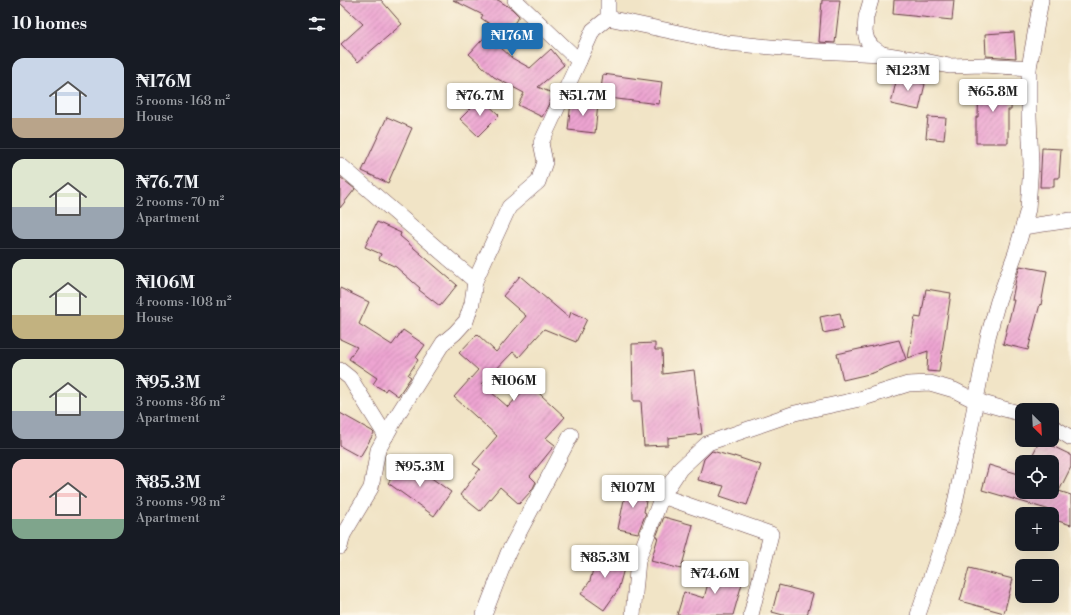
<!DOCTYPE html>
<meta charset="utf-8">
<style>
body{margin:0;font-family:"Libre Bodoni",serif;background:#242831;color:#f1f3f6;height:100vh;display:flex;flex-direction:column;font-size:15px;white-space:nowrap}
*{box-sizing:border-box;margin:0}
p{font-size:13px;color:#9ea1a6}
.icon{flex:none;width:22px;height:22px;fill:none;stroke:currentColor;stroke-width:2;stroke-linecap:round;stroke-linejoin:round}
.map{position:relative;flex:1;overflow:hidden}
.sheet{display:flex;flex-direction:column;background:#171b24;width:340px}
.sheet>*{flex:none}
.needle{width:26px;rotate:156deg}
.fabs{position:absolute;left:675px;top:403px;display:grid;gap:8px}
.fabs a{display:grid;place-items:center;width:44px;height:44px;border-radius:8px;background:#171b24;box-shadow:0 4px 16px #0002;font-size:20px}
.price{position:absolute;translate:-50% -34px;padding:0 9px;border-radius:4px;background:#fff;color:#222;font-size:13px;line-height:26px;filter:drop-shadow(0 1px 2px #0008)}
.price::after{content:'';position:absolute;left:50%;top:24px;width:12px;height:9px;margin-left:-6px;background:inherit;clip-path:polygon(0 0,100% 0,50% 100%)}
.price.current{background:#1f6fb2;color:#fff}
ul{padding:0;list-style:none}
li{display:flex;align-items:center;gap:12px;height:100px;padding:0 12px}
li+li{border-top:1px solid #363941}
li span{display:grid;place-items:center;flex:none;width:112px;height:80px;border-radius:12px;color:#555}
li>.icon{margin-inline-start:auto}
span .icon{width:48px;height:48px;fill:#fffc;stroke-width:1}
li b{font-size:17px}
h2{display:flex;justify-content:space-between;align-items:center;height:48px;padding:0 12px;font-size:17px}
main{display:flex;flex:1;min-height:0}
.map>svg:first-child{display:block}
.building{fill:url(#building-hatch)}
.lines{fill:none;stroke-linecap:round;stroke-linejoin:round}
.minor-casing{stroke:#633d42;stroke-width:16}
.minor{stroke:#fff;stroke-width:15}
</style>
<main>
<section class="sheet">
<h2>10 homes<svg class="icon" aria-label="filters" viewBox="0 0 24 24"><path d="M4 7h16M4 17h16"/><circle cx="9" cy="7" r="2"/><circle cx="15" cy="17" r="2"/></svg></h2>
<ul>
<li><span style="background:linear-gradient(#c9d6e8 75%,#b9a48a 0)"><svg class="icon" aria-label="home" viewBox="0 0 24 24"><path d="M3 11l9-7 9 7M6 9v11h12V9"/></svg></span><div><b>₦176M</b><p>5 rooms · 168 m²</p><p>House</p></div></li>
<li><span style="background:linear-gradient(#dfe7d0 60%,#9aa5b1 0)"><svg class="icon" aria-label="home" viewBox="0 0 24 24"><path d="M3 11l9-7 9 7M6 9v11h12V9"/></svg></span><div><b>₦76.7M</b><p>2 rooms · 70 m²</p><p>Apartment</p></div></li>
<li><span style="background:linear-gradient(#dfe7d0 70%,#c2b280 0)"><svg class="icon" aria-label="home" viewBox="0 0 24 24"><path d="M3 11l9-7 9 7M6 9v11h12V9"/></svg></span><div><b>₦106M</b><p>4 rooms · 108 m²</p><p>House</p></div></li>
<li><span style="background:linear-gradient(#dfe7d0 65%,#9aa5b1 0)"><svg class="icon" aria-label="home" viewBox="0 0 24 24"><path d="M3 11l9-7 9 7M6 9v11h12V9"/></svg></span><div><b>₦95.3M</b><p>3 rooms · 86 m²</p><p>Apartment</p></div></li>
<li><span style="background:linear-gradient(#f6c9c9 75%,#7fa58c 0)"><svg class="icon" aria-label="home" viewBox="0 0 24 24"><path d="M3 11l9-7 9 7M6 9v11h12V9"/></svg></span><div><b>₦85.3M</b><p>3 rooms · 98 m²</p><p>Apartment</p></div></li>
</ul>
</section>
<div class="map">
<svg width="731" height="615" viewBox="0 0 731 615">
<defs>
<pattern id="building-hatch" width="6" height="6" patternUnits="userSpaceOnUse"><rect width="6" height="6" fill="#eda4d1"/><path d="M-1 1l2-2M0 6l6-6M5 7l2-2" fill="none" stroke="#c285aa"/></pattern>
</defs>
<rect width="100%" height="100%" fill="#fcf5e5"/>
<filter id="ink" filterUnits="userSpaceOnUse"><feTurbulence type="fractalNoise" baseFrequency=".025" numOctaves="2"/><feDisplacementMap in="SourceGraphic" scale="8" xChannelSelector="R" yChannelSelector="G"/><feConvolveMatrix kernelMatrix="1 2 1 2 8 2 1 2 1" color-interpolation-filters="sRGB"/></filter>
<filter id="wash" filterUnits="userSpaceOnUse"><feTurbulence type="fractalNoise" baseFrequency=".012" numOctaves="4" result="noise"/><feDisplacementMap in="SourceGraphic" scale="16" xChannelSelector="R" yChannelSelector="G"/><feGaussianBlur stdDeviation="0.9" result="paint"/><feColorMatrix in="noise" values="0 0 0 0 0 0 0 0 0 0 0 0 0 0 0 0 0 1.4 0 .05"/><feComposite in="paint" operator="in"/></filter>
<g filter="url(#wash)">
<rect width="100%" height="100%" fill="#f1e4c6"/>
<g id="blocks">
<g class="building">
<path d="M 0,0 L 41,0 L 62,24 L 18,62 L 1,44 L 23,24 L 0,3 Z"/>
<path d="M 113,0 L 158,0 L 172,9 L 179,16 L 159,46 L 172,58 L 190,68 L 211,49 L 224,65 L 198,87 L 214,94 L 202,117 L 178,105 L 184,93 L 154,77 L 129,54 L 154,27 L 141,18 L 143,15 Z"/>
<path d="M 482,0 L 500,0 L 495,43 L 479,42 Z"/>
<path d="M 554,0 L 614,0 L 612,20 L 553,14 Z"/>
<path d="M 674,32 L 676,58 L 646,56 L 645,34 Z"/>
<path d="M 563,72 L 579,76 L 577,82 L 585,84 L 579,110 L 551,104 L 557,77 L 561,78 Z"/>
<path d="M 263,74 L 322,82 L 319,104 L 260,97 Z"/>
<path d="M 639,82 L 672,83 L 671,110 L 668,110 L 668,143 L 636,143 L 636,117 L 638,117 Z"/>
<path d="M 141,98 L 159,115 L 138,136 L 120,119 Z"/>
<path d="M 231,101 L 258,104 L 255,133 L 228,130 Z"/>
<path d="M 47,117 L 72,128 L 48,183 L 22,171 Z"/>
<path d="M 588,117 L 606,118 L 604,140 L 586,138 Z"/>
<path d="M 702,148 L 721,149 L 719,178 L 714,178 L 714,187 L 700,187 Z"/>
<path d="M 0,177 L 15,189 L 0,208 Z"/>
<path d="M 37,222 L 61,233 L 60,236 L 117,285 L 100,306 L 79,290 L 80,288 L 56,267 L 39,259 L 41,254 L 25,247 Z"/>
<path d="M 680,266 L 707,271 L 701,305 L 700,304 L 688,350 L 663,344 L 674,300 L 672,300 L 676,279 Z"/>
<path d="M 180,276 L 229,318 L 231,312 L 247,319 L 236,342 L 204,329 L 179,357 L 173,352 L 142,384 L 168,407 L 189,384 L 225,417 L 206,438 L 215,445 L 190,476 L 196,482 L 192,490 L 179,504 L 160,487 L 140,511 L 120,495 L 140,469 L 133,464 L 157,436 L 114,397 L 138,370 L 119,353 L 137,334 L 156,352 L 186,316 L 163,296 Z"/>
<path d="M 0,288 L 29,302 L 19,324 L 52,345 L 63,330 L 85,345 L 76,358 L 78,360 L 68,375 L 71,377 L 58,396 L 47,388 L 45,391 L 33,384 L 37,378 L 9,359 L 17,347 L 0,339 Z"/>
<path d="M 586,289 L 611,293 L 599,372 L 587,371 L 588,351 L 568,358 L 575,317 L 581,318 Z"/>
<path d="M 500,313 L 503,329 L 483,333 L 480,317 Z"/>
<path d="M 559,340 L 566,359 L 533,373 L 503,380 L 497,354 Z"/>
<path d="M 315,343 L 315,350 L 322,350 L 323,374 L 354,370 L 362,434 L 328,438 L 328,445 L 304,446 L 301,401 L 293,401 L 292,344 Z"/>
<path d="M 0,413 L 32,431 L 34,433 L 20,457 L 0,446 Z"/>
<path d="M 700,440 L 731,455 L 731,467 L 719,491 L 731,495 L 731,525 L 712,519 L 712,514 L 708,514 L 710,510 L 642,490 L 649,465 L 682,475 L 682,492 L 712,492 L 712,462 L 689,462 Z"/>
<path d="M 372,451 L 394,457 L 394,456 L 421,465 L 407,505 L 380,496 L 384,486 L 358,480 L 364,459 Z"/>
<path d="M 65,459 L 111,492 L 94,516 L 48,483 Z"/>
<path d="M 287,485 L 308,490 L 304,512 L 306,513 L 298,533 L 278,529 Z"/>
<path d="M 324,517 L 353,525 L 341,569 L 311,561 L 318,537 L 316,537 Z"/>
<path d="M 258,550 L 287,558 L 278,590 L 264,610 L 241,594 L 250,581 Z"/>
<path d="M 373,565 L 405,573 L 393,615 L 337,615 L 344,592 L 364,598 Z"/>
<path d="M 629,568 L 673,579 L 664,613 L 620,601 Z"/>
<path d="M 439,585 L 473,594 L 467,615 L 443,615 L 432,612 Z"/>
</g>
</g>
</g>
<g filter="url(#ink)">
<use href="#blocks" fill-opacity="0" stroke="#633d42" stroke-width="1"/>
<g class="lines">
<defs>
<g id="minor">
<path d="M 531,0 L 526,17 L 525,32 L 527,40 L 532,47 L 542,54 L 585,61 L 609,66 L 643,65 L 689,68"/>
<path d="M 268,18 L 268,0"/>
<path d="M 239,61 L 253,30 L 268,18 L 387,43 L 475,51 L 542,54"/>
<path d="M 0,165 L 135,281"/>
<path d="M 683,227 L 731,220"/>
<path d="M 0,370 L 10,378 L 46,436"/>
<path d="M 712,426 L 731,438"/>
<path d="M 322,496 L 340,469 L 368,443 L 455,413 L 520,399 L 568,384 L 590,383 L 614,390 L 636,401 L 682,414"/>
<path d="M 0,547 L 3,535 L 31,488 L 38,450 L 58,414 L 103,343 L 115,333 L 126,321 L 132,303 L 135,281 L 169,207 L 198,182 L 205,162 L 201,143 L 239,61 L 175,0"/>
<path d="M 144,615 L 168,553 L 231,435"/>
<path d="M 293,615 L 298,560 L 322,496 L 431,534 L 411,615"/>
<path d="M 578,615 L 613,512 L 627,447 L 648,337 L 658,301 L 676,252 L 688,209 L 691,164 L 689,116 L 689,68 L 701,0"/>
</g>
</defs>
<use href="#minor" class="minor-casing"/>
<use href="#minor" class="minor"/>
</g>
</g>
</svg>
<div class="fabs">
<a><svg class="needle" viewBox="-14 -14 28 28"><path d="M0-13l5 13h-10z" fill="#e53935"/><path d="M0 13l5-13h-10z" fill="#9ea1a6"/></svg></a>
<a><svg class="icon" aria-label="locate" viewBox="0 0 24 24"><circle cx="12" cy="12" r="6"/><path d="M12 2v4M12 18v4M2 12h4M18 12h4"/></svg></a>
<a>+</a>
<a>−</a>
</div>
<b class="price current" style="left:172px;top:57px">₦176M</b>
<b class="price" style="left:568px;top:92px">₦123M</b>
<b class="price" style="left:653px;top:113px">₦65.8M</b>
<b class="price" style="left:140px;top:117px">₦76.7M</b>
<b class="price" style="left:243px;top:117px">₦51.7M</b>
<b class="price" style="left:174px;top:402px">₦106M</b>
<b class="price" style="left:80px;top:488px">₦95.3M</b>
<b class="price" style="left:293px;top:509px">₦107M</b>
<b class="price" style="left:265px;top:579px">₦85.3M</b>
<b class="price" style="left:375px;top:595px">₦74.6M</b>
</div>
</main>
